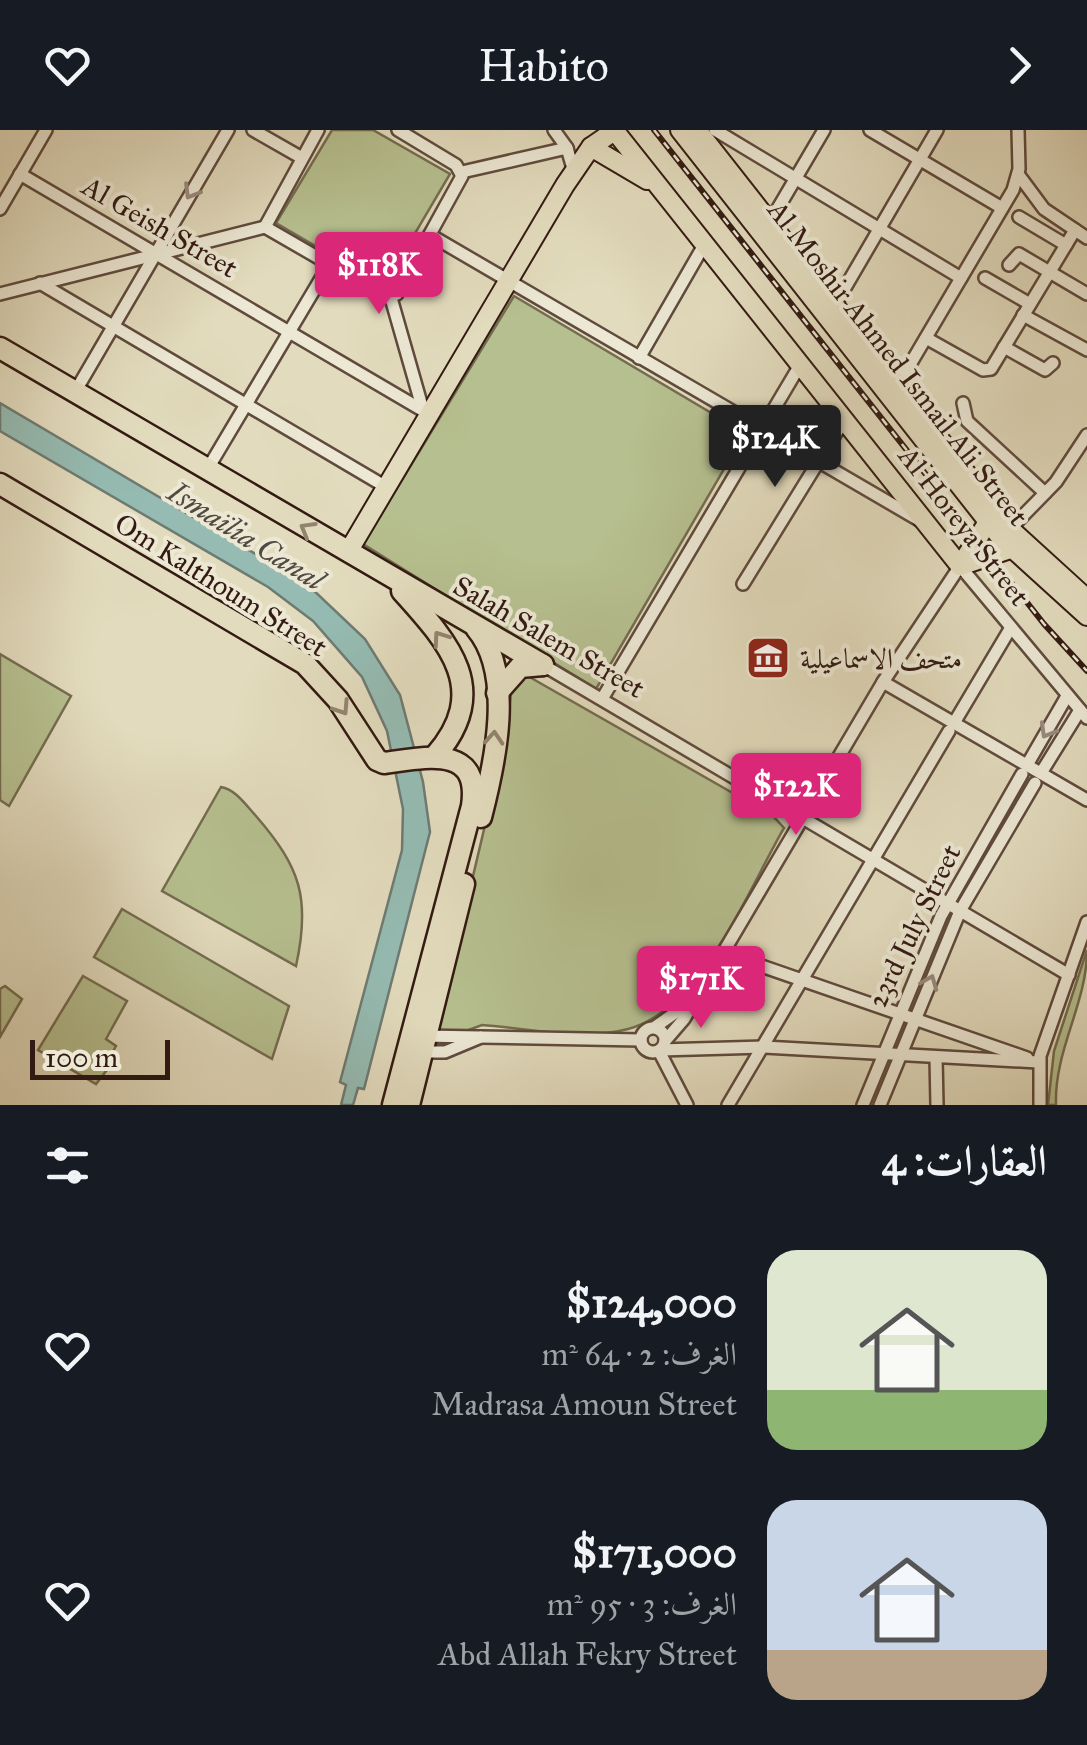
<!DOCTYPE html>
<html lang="ar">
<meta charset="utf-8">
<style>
body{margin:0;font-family:"IM FELL Great Primer",Amiri,serif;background:#242831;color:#f1f3f6;direction:rtl;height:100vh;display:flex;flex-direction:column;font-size:38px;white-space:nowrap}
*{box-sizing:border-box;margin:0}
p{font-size:32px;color:#9ea1a6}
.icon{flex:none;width:55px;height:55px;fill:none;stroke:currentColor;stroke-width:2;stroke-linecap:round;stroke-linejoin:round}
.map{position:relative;height:975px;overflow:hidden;direction:ltr}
.panel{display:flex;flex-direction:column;background:#171b24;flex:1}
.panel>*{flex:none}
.scale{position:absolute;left:30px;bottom:25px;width:140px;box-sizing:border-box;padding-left:10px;border:5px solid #331a12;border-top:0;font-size:28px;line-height:35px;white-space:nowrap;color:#331a12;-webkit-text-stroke:8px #ece8d4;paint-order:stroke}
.price{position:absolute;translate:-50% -85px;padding:0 22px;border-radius:10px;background:#db2777;color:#fff;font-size:32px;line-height:65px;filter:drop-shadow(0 2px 5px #0008)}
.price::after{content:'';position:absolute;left:50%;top:60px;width:30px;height:22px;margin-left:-15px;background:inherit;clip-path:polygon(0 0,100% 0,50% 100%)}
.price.current{background:#222;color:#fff}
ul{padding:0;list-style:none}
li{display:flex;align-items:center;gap:30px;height:250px;padding:0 40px}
li span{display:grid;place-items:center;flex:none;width:280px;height:200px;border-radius:30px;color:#555}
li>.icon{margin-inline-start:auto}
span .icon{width:120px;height:120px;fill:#fffc;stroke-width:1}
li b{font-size:42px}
h2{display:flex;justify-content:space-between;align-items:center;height:120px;padding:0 40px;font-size:42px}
header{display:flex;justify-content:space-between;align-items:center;height:130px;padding:0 40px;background:#171b24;font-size:45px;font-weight:600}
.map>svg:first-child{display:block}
.green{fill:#b6bf8f;stroke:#746c50;stroke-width:2.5}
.water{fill:#95bbb2;stroke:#6e7b72;stroke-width:2.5}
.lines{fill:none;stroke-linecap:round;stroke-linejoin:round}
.street-casing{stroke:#5f4a3d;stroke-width:16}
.primary-casing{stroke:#331a12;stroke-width:22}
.highway-casing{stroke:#331a12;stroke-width:25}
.street{stroke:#ece8d4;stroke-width:11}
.primary{stroke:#e2dbbd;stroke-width:18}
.highway{stroke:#e2dbbd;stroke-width:20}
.rail-casing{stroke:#331a12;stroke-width:6}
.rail{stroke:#ece8d4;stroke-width:2.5;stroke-dasharray:8;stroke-linecap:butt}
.oneway{stroke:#998b7d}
.oneway2{stroke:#938470}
.labels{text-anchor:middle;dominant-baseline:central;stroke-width:8;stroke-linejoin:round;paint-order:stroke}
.street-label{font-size:28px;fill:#331a12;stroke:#ece8d4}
.poi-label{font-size:28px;fill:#331a12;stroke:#ece8d4;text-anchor:start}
.water-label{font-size:30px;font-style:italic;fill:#504a42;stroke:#ece8d4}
</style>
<header><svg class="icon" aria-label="forward" viewBox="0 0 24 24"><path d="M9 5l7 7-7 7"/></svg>Habito<svg class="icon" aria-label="heart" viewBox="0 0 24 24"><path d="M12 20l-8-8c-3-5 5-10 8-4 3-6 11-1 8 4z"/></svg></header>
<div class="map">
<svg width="1087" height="975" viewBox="0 0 1087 975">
<rect width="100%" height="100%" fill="#e2dbbd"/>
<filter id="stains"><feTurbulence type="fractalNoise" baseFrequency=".002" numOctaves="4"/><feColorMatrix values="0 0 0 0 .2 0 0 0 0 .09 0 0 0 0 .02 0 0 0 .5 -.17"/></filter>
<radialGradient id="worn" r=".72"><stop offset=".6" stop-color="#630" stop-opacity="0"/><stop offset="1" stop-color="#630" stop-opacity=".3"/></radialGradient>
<g class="green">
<path d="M 332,0 L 373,0 L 450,44 L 384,156 L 276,93 Z"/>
<path d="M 514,166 L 745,303 L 596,559 L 363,414 Z"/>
<path d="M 0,524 L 71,566 L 9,676 L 0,670 Z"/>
<path d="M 526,545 L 773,686 L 784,698 C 748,760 701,880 628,899 C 584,911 527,898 482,895 L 463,902 L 436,903 L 507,602 L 512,553 Z"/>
<path d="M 221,657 C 235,659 246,675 256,686 C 300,737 311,768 296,836 L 162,761 Z"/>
<path d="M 122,779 L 289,876 L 272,929 L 94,827 Z"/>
<path d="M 1087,820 C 1087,874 1054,920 1056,975 L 1048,975 L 1054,921 Z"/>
<path d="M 83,846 L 127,871 L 106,909 L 116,916 L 106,934 L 110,936 L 96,954 L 38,920 Z"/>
<path d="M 5,856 L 22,869 L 0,907 L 0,859 Z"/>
</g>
<path class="water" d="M 0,273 L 308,455 L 365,509 L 400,565 L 423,652 L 430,702 L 364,959 L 358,958 L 353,975 L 341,975 L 346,955 L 340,952 L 402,720 L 403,679 L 387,601 L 362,547 L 313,491 L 268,457 L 0,301 Z"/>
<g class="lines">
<defs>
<g id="street">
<path d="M 253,0 L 302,28"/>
<path d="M 318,0 L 265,97 L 388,168 L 397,164 L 462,46 L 456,35 L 398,0"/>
<path d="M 554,0 L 567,18 L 574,42"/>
<path d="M 715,0 L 961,148"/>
<path d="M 870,0 L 1002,78"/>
<path d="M 462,42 L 567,18"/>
<path d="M 20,44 L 429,284"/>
<path d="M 1018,44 L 1044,79 L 1087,108"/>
<path d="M 0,79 L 46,0"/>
<path d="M 1019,87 L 1066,115"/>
<path d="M 767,97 L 824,0"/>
<path d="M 430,105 L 919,390"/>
<path d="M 1009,135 L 1019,124 L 1087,164"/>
<path d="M 985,148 L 1030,174"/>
<path d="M 40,153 L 386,357"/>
<path d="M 0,164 L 265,97"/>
<path d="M 391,168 L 423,280"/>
<path d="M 832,180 L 937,0"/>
<path d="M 1023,185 L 1087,220"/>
<path d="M 926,208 L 983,240 L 991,239 L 1075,100"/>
<path d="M 1004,217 L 1045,240 L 1053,233"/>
<path d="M 639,228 L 704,115"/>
<path d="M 895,260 L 1013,60 L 1019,39 L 1018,0"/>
<path d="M 75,262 L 228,0"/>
<path d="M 963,273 L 967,291 L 1045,363"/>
<path d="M 207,340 L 329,135"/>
<path d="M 1010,399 L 1056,352 L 1087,305"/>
<path d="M 743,454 L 844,290"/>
<path d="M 543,535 L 1069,845"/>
<path d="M 883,552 L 1087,670"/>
<path d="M 602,569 L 800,235"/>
<path d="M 954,593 L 1010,499"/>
<path d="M 1027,635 L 1067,566"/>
<path d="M 1041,643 L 1080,580"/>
<path d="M 724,823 L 1027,928"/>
<path d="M 655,897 L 689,873"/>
<circle cx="653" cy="910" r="12"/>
<path d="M 421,906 L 641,910"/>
<path d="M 665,911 L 684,889 L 883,552 L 960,436 L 1087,588"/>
<path d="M 660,920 L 764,917 L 1038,932"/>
<path d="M 659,921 L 687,975"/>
<path d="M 419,922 L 445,922 L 481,907"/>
<path d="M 936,927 L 937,975"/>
<path d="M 728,975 L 949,601"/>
<path d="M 863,975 L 941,786 L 1022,644"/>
<path d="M 880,975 L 960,781 L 1035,653"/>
<path d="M 1040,975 L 1040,926 L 1087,792"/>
</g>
<g id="primary">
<path d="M 614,0 L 960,436"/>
<path d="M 680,0 L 1001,408 L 1087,486"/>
<path d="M 697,0 L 1010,399 L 1087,469"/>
<path d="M 591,17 L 647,50"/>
<path d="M 348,422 L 565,55 L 591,17 L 614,1"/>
<path d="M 960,436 L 1010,419"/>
<path d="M 960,436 L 988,392"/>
</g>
<g id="highway">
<path d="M 0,218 L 543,535"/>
<path d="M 0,354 L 305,534 L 338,570 L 377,630 L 384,633 C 423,628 481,613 472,676 L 393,975"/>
<path d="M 402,461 C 450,514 492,561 435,626"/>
<path d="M 476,498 C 515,544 495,633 481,687"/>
<path d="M 497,563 L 520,537 L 543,535"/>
<path d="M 409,975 L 464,754"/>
</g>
</defs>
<use href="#street" class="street-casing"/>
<use href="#primary" class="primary-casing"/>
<use href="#highway" class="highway-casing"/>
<use href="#street" class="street"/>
<use href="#primary" class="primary"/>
<use href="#highway" class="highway"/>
<defs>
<path id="rail" d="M 654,0 L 1044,494 L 1087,541"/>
</defs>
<use href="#rail" class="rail-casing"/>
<use href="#rail" class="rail"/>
</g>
<defs><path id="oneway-chevron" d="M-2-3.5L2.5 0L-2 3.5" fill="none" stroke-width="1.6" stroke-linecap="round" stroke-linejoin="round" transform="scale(2.5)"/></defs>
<g class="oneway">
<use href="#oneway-chevron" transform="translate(191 62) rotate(121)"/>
<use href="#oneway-chevron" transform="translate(1047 601) rotate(120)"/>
<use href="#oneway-chevron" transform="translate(930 852) rotate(-68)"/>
</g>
<g class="oneway2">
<use href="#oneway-chevron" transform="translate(307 399) rotate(-150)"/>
<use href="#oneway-chevron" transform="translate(440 508) rotate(-125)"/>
<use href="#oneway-chevron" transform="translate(342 578) rotate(57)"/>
<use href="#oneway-chevron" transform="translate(494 608) rotate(-86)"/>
</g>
<defs>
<symbol id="museum-square" viewBox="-11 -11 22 22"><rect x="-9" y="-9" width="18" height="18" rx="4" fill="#8f2418" stroke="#ece8d4"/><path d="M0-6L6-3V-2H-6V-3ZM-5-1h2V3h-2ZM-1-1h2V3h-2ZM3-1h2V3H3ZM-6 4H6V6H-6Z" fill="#fff"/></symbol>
</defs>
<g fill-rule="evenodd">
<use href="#museum-square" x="743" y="503" width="50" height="50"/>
</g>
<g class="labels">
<g class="street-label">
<text transform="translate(160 97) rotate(30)">Al Geish Street</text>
<text transform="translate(898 233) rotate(52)">Al Moshir Ahmed Ismail Ali Street</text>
<text transform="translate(964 396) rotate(52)">Al Horeya Street</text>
<text transform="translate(221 455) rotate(32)">Om Kalthoum Street</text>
<text transform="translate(549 507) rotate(30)">Salah Salem Street</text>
<text transform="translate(914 796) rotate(-64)">23rd July Street</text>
</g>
<g class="poi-label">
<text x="800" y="528">متحف الاسماعيلية</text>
</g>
<g class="water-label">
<text transform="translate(246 406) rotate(32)">Ismaïlia Canal</text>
</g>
</g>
<rect width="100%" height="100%" filter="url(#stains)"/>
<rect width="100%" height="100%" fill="url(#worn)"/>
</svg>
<div class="scale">100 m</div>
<b class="price" style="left:379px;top:187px">$118K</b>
<b class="price current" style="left:775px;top:360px">$124K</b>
<b class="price" style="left:796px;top:708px">$122K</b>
<b class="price" style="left:701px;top:901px">$171K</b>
</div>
<section class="panel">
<h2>العقارات: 4<svg class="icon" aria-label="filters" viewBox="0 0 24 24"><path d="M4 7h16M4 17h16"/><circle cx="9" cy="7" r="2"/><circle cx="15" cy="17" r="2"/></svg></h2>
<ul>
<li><span style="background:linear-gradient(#dfe7d0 70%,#8fb573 0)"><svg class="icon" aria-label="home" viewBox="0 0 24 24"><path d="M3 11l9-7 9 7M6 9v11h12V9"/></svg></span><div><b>$124,000</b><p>الغرف: 2 · 64 m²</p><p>Madrasa Amoun Street</p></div><svg class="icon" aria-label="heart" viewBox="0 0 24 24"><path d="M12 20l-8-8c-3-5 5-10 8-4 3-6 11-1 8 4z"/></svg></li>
<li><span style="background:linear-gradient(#c9d6e8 75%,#b9a48a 0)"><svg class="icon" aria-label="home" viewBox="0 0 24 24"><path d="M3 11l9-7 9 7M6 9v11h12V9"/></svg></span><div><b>$171,000</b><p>الغرف: 3 · 95 m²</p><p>Abd Allah Fekry Street</p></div><svg class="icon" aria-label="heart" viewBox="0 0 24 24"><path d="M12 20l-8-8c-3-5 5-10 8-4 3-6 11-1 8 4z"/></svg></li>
</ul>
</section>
